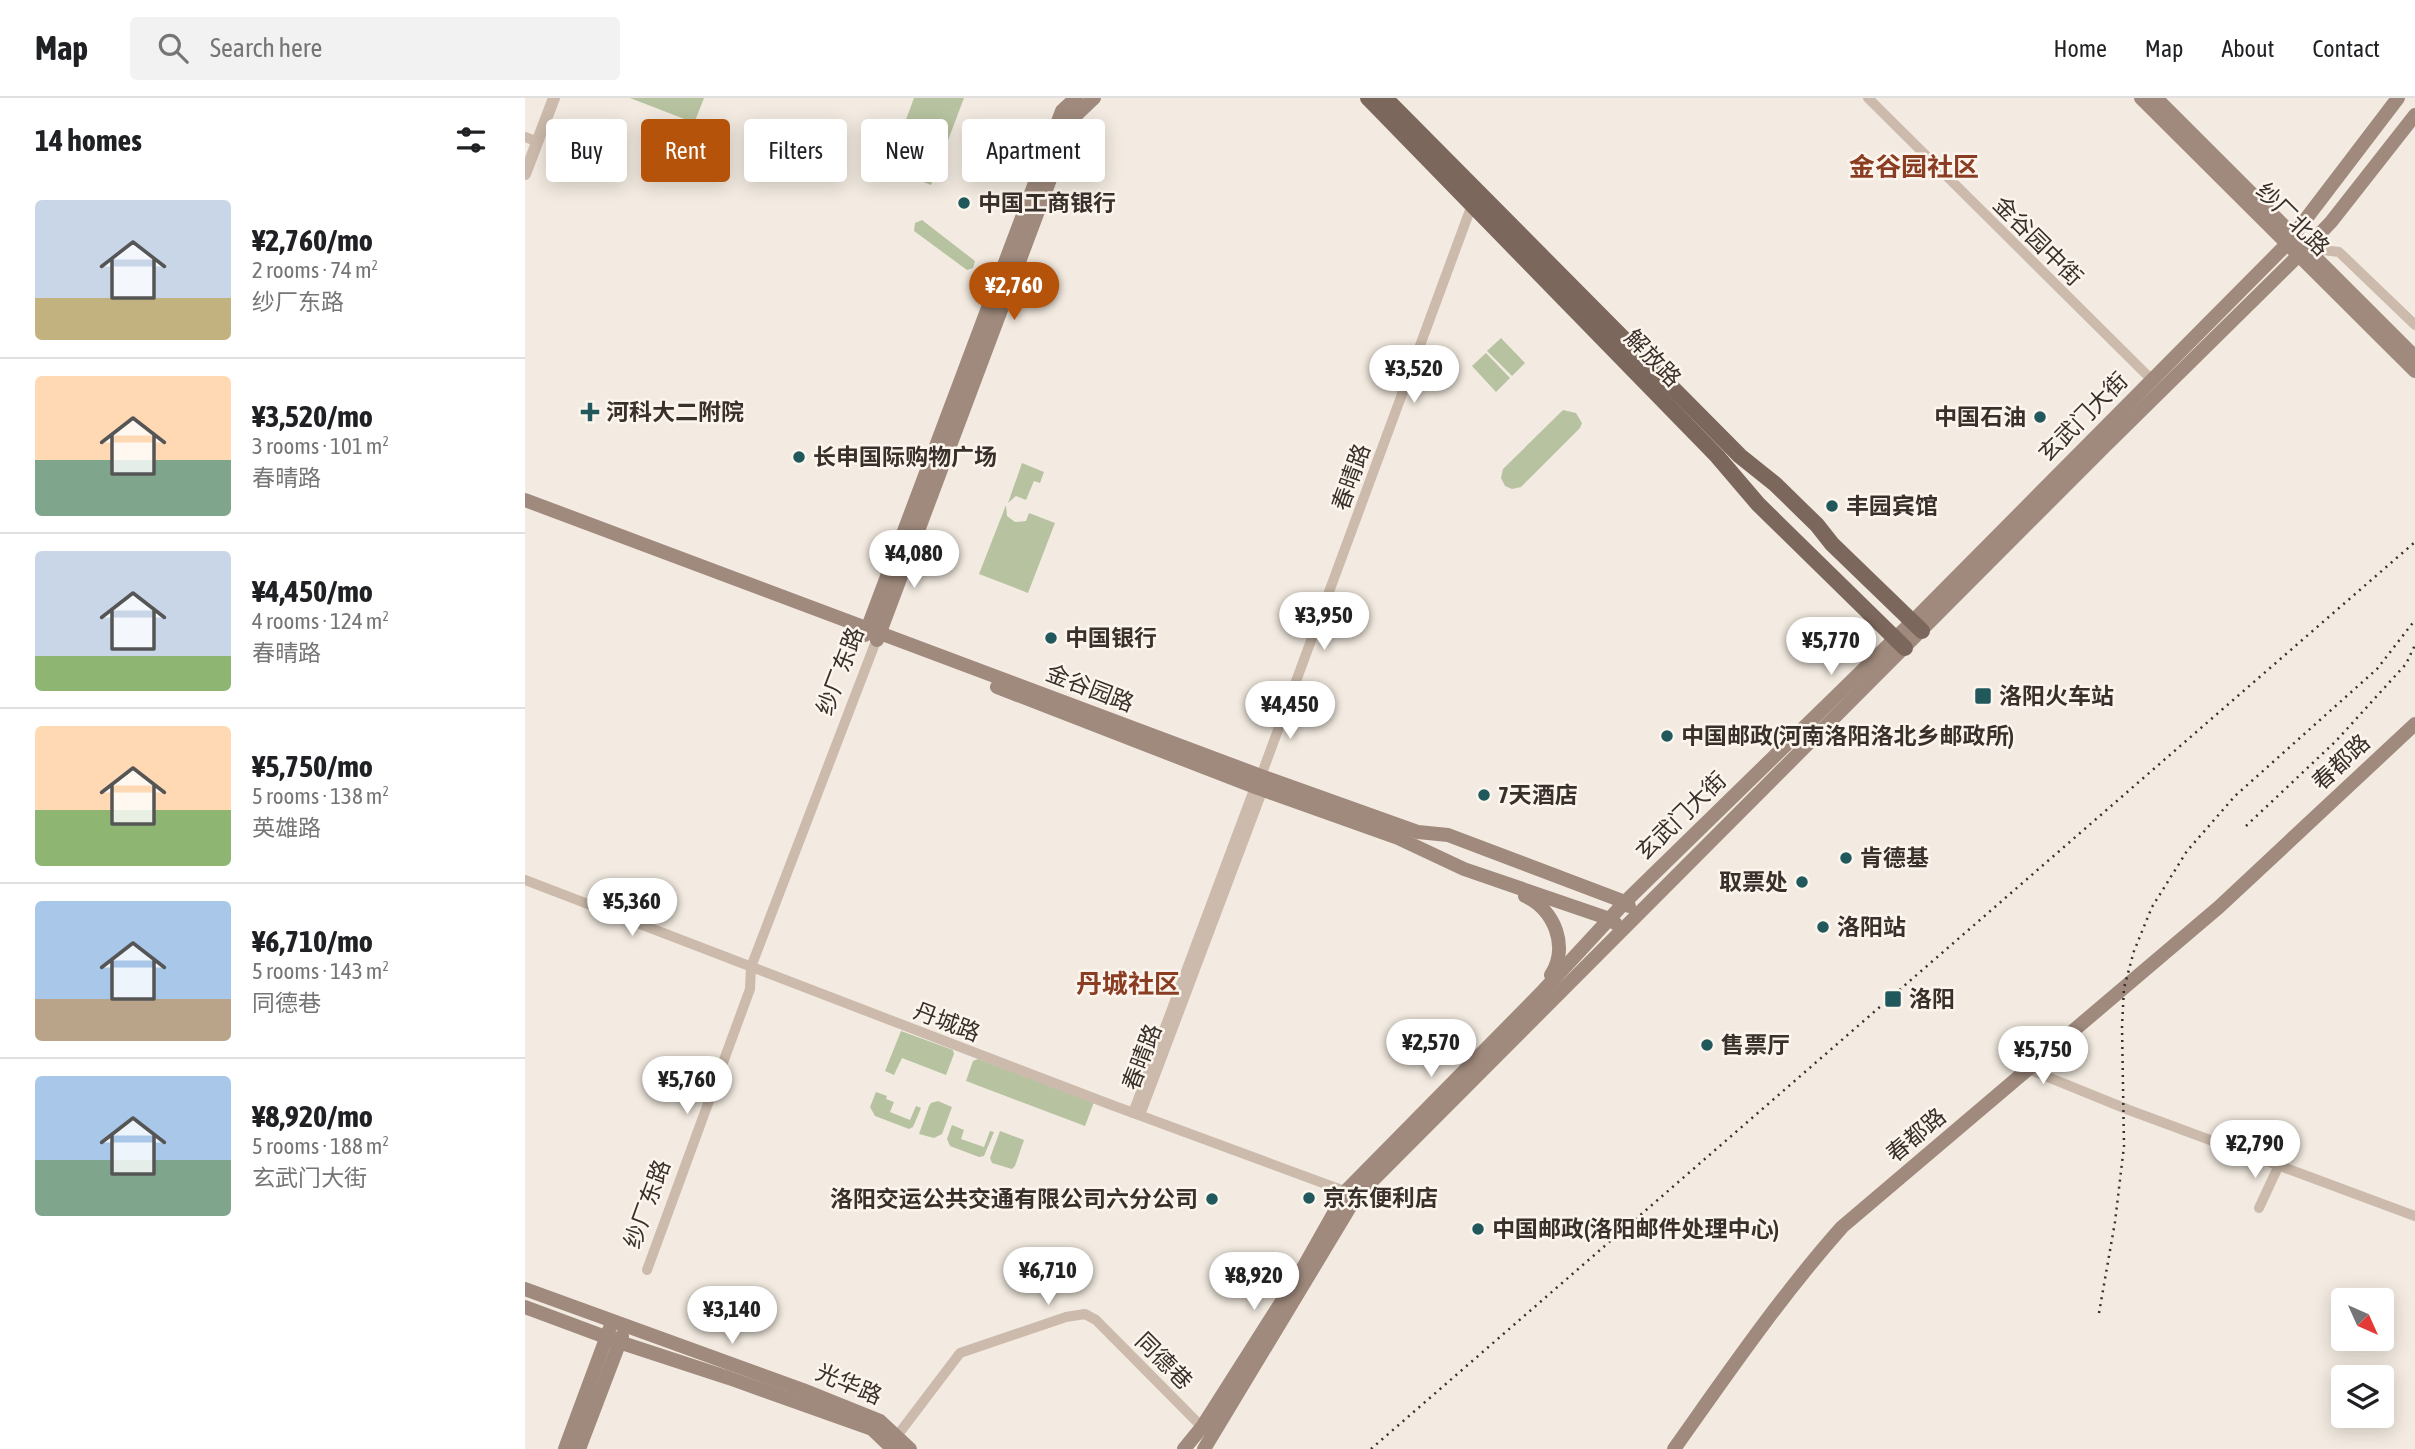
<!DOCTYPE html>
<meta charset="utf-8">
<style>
body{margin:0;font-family:"Asap Condensed","Noto Sans SC",sans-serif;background:#f2f2f2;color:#202124;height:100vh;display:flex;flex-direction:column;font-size:26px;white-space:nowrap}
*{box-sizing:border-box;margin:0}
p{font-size:23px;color:#757577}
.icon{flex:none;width:38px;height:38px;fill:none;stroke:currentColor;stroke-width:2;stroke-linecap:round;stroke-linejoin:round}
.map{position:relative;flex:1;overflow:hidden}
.sheet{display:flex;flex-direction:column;background:#fff;width:525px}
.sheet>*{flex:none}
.guide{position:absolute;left:21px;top:21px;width:665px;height:63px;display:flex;gap:14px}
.needle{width:46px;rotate:135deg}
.buttons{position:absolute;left:1806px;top:1190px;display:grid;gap:14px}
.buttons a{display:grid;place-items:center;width:63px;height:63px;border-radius:7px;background:#fff;box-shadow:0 4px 18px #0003;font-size:35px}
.price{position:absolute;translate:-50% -60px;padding:0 16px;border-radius:24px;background:#fff;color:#222;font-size:23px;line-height:46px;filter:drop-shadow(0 2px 4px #0008)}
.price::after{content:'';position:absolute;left:50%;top:42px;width:21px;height:16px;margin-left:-10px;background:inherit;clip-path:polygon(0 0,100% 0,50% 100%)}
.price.active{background:#b45309;color:#fff}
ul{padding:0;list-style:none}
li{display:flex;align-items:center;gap:21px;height:175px;padding:0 35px}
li+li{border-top:2px solid #e0e0e0}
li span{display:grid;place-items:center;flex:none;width:196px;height:140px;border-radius:7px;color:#555}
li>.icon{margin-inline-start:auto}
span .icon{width:84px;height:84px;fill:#fffc;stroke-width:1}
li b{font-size:30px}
h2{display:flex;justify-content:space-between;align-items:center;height:84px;padding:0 35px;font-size:30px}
.tag{padding:0 24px;border-radius:7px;background:#fff;box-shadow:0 4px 18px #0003;font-size:24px;line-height:63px}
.tag.active{background:#b45309;color:#fff}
header{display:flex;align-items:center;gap:42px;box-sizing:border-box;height:98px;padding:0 35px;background:#fff;border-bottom:2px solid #e0e0e0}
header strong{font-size:33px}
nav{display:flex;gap:38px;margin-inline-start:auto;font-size:24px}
.search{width:490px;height:63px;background:#f2f2f2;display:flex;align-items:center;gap:18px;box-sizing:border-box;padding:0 24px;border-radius:7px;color:#757577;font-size:26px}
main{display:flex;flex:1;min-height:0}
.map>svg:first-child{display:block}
.green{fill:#b7c3a0}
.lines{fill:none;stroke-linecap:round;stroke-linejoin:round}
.minor{stroke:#ccbbac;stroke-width:10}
.tertiary{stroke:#ccbbac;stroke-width:12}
.secondary{stroke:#a08a7d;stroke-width:14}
.primary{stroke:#7c675c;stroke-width:16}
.rail{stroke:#3a302b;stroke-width:2.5;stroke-dasharray:2 5;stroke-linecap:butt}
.poi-dot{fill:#20585c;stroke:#fbf5ed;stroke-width:2.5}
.labels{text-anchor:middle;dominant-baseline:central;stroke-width:5;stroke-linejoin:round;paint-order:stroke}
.poi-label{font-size:23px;font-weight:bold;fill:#3a302b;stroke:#fbf5ed;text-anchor:start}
.street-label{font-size:23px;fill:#3a302b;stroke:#fbf5ed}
.quarter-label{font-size:26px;font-weight:bold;fill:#8a3d23;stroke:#fbf5ed}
</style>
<header>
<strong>Map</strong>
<div class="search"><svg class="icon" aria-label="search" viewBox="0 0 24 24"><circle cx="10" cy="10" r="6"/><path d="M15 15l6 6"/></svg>Search here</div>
<nav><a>Home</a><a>Map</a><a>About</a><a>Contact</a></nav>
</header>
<main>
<section class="sheet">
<h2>14 homes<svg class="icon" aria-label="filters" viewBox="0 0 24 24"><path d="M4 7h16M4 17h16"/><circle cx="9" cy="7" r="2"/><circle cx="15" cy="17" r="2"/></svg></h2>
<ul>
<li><span style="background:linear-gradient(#c9d6e8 70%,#c2b280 0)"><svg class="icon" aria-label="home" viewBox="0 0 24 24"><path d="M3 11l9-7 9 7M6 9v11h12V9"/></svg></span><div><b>¥2,760/mo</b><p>2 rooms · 74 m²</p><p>纱厂东路</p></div></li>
<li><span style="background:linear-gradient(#ffd9b3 60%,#7fa58c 0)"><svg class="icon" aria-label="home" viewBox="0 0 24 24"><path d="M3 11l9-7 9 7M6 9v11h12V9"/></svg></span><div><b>¥3,520/mo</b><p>3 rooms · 101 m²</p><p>春晴路</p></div></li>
<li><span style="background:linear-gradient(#c9d6e8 75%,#8fb573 0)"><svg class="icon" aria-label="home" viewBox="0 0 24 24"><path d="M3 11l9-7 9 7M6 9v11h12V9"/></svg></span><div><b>¥4,450/mo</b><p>4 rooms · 124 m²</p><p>春晴路</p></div></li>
<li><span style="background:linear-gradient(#ffd9b3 60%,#8fb573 0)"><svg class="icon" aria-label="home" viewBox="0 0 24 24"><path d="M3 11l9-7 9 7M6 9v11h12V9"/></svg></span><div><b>¥5,750/mo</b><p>5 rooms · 138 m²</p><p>英雄路</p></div></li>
<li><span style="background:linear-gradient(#a9c7e8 70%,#b9a48a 0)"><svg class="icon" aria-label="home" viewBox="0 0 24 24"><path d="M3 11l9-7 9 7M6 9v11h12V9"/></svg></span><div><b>¥6,710/mo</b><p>5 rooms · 143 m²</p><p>同德巷</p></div></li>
<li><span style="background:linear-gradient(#a9c7e8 60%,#7fa58c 0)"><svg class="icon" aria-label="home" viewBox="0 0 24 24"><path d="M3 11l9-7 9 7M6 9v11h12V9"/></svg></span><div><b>¥8,920/mo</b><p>5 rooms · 188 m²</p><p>玄武门大街</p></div></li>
</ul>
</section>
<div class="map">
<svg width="1890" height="1351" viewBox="0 0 1890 1351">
<rect width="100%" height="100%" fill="#f3ebe1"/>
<g class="green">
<path d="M 105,0 L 179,0 L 149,76 L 142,74 L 162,22 Z"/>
<path d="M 389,0 L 439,0 L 406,87 L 363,70 Z"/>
<path d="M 397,122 L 450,163 L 448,170 L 442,172 L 389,133 L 390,125 Z"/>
<path d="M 976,240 L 1000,265 L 987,278 L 962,253 Z"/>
<path d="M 961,255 L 985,280 L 971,294 L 947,268 Z"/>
<path d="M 1038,312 L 1051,315 L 1057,325 L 1055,330 L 996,389 L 987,391 L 980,388 L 976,380 L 978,371 Z"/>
<path d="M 497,365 L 519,374 L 515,385 L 509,383 L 501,402 L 491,398 L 483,405 Z"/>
<path d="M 481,407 L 482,418 L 490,424 L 501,423 L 504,415 L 530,425 L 503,495 L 454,476 Z"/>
<path d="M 376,933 L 428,952 L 429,956 L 421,977 L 377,960 L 369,977 L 360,973 Z"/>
<path d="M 453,961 L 569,1004 L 560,1028 L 441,983 L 448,963 Z"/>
<path d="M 351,994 L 362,998 L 361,1001 L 369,1004 L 365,1014 L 385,1022 L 391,1008 L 396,1010 L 388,1029 L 384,1031 L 350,1018 L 345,1009 Z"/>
<path d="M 413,1003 L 427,1009 L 417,1036 L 409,1040 L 394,1036 L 404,1008 L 406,1005 Z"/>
<path d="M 427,1027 L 439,1032 L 436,1041 L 459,1049 L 465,1033 L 469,1034 L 459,1058 L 454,1059 L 425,1048 L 422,1041 Z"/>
<path d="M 475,1033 L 499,1042 L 490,1068 L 487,1071 L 467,1065 L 465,1060 Z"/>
</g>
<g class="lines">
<g class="minor">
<path d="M 1343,0 L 1627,282"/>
<path d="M 0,39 L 13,44"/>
<path d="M 1781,150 L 1814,154 L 1890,227"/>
<path d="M 0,782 L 584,1006 L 825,1095"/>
<path d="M 1503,971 L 1604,1012 L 1890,1118"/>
<path d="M 608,1015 L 730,689 L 736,678 L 948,104"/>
<path d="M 615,1017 L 738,691 L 737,687"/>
<path d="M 1734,1110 L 1754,1067"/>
<path d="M 122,1172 L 225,891 L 226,869 L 351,543"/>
<path d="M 372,1338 L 435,1255 L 541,1219 L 560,1216 L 571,1222 L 677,1329"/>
</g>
<path class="tertiary" d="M 0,76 L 29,0"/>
<g class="secondary">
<path d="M 1616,0 L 1890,273"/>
<path d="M 1631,0 L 1890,259"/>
<path d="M 0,402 L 736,678 L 893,734 L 923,737 L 1100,804 L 1104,808"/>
<path d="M 340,537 L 537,13 L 551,0"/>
<path d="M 352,542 L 548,20 L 569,0"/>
<path d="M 472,589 L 730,689 L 873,740 L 939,771 L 1085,821 L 1090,825"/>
<path d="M 1000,798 C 1030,812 1044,849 1026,877"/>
<path d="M 0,1191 L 278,1292 L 355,1323 L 385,1351"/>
<path d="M 0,1209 L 94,1244 L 204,1280 L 347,1331 L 368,1351"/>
<path d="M 40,1351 L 85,1230"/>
<path d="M 54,1351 L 97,1238"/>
<path d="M 659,1351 L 677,1329 L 778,1170 L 822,1092 L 1016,895 L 1100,804 L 1387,524 L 1761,147 L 1873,0"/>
<path d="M 679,1351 L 831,1099 L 1580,348 L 1781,150 L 1806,124 L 1890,17"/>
<path d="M 1149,1351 C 1203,1275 1255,1199 1317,1129 L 1694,809 L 1890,626"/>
</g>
<g class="primary">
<path d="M 843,0 L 1192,358 L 1233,406 L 1380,550"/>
<path d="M 860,0 L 1215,358 L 1250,386 L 1292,427 L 1307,446 L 1397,533"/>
</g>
<g class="rail">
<path d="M 1721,728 L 1811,643 L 1881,566 L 1890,547"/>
<path d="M 1574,1215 L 1590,1124 L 1599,1048 L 1597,928 L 1599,890 L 1609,853 L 1627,809 L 1662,753 L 1710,698 L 1852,571 L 1890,522"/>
<path d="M 846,1351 L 1890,444"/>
</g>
</g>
<g class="poi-dot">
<circle cx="439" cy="105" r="7"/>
<path d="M61.5 303.5h7v7h7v7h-7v7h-7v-7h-7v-7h7z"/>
<circle cx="1515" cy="319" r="7"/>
<circle cx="274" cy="359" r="7"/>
<circle cx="1307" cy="408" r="7"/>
<circle cx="526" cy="540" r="7"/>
<rect x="1449" y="589" width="18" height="18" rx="3.5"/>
<circle cx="1142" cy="638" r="7"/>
<circle cx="959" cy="697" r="7"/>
<circle cx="1321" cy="760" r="7"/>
<circle cx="1277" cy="784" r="7"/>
<circle cx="1298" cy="829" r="7"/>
<rect x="1359" y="892" width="18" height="18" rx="3.5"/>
<circle cx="1182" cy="947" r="7"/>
<circle cx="784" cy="1100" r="7"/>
<circle cx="687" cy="1101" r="7"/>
<circle cx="953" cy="1131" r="7"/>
</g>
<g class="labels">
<g class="poi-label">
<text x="453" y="105">中国工商银行</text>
<text x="81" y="314">河科大二附院</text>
<text x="1501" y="319" text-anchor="end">中国石油</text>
<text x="288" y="359">长申国际购物广场</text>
<text x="1321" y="408">丰园宾馆</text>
<text x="540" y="540">中国银行</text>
<text x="1474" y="598">洛阳火车站</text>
<text x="1156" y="638">中国邮政(河南洛阳洛北乡邮政所)</text>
<text x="973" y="697">7天酒店</text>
<text x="1335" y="760">肯德基</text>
<text x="1263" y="784" text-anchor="end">取票处</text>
<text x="1312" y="829">洛阳站</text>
<text x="1384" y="901">洛阳</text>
<text x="1196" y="947">售票厅</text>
<text x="798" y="1100">京东便利店</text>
<text x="673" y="1101" text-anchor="end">洛阳交运公共交通有限公司六分公司</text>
<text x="967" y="1131">中国邮政(洛阳邮件处理中心)</text>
</g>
<g class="street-label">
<text transform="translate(1768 121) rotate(45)">纱厂北路</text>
<text transform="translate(1513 143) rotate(45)">金谷园中街</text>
<text transform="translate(1128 260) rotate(46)">解放路</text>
<text transform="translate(1558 319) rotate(-45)">玄武门大街</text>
<text transform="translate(826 379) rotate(-70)">春晴路</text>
<text transform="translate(315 573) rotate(-69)">纱厂东路</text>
<text transform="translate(565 590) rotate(21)">金谷园路</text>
<text transform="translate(1816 664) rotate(-43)">春都路</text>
<text transform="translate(1156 718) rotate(-44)">玄武门大街</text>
<text transform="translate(422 924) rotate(21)">丹城路</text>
<text transform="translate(617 959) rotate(-69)">春晴路</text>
<text transform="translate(1391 1037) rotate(-40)">春都路</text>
<text transform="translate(122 1106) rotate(-70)">纱厂东路</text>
<text transform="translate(639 1263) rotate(45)">同德巷</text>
<text transform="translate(324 1286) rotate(23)">光华路</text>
</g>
<g class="quarter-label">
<text x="1389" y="69">金谷园社区</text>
<text x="603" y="886">丹城社区</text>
</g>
</g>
</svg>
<div class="buttons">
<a><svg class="needle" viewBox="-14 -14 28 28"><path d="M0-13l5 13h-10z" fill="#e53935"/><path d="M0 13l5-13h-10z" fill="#757577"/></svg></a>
<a><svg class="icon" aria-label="layers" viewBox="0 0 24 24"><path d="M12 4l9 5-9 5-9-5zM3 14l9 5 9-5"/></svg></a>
</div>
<b class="price active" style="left:489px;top:224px">¥2,760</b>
<b class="price" style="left:889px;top:307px">¥3,520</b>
<b class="price" style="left:389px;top:492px">¥4,080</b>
<b class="price" style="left:799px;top:554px">¥3,950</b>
<b class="price" style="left:1306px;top:579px">¥5,770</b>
<b class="price" style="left:765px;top:643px">¥4,450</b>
<b class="price" style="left:107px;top:840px">¥5,360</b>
<b class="price" style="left:906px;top:981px">¥2,570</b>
<b class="price" style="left:1518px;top:988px">¥5,750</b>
<b class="price" style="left:162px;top:1018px">¥5,760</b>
<b class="price" style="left:1730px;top:1082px">¥2,790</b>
<b class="price" style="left:523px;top:1209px">¥6,710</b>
<b class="price" style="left:729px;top:1214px">¥8,920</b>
<b class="price" style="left:207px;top:1248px">¥3,140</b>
<div class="guide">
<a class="tag">Buy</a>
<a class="tag active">Rent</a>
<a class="tag">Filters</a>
<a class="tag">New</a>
<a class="tag">Apartment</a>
</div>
</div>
</main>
